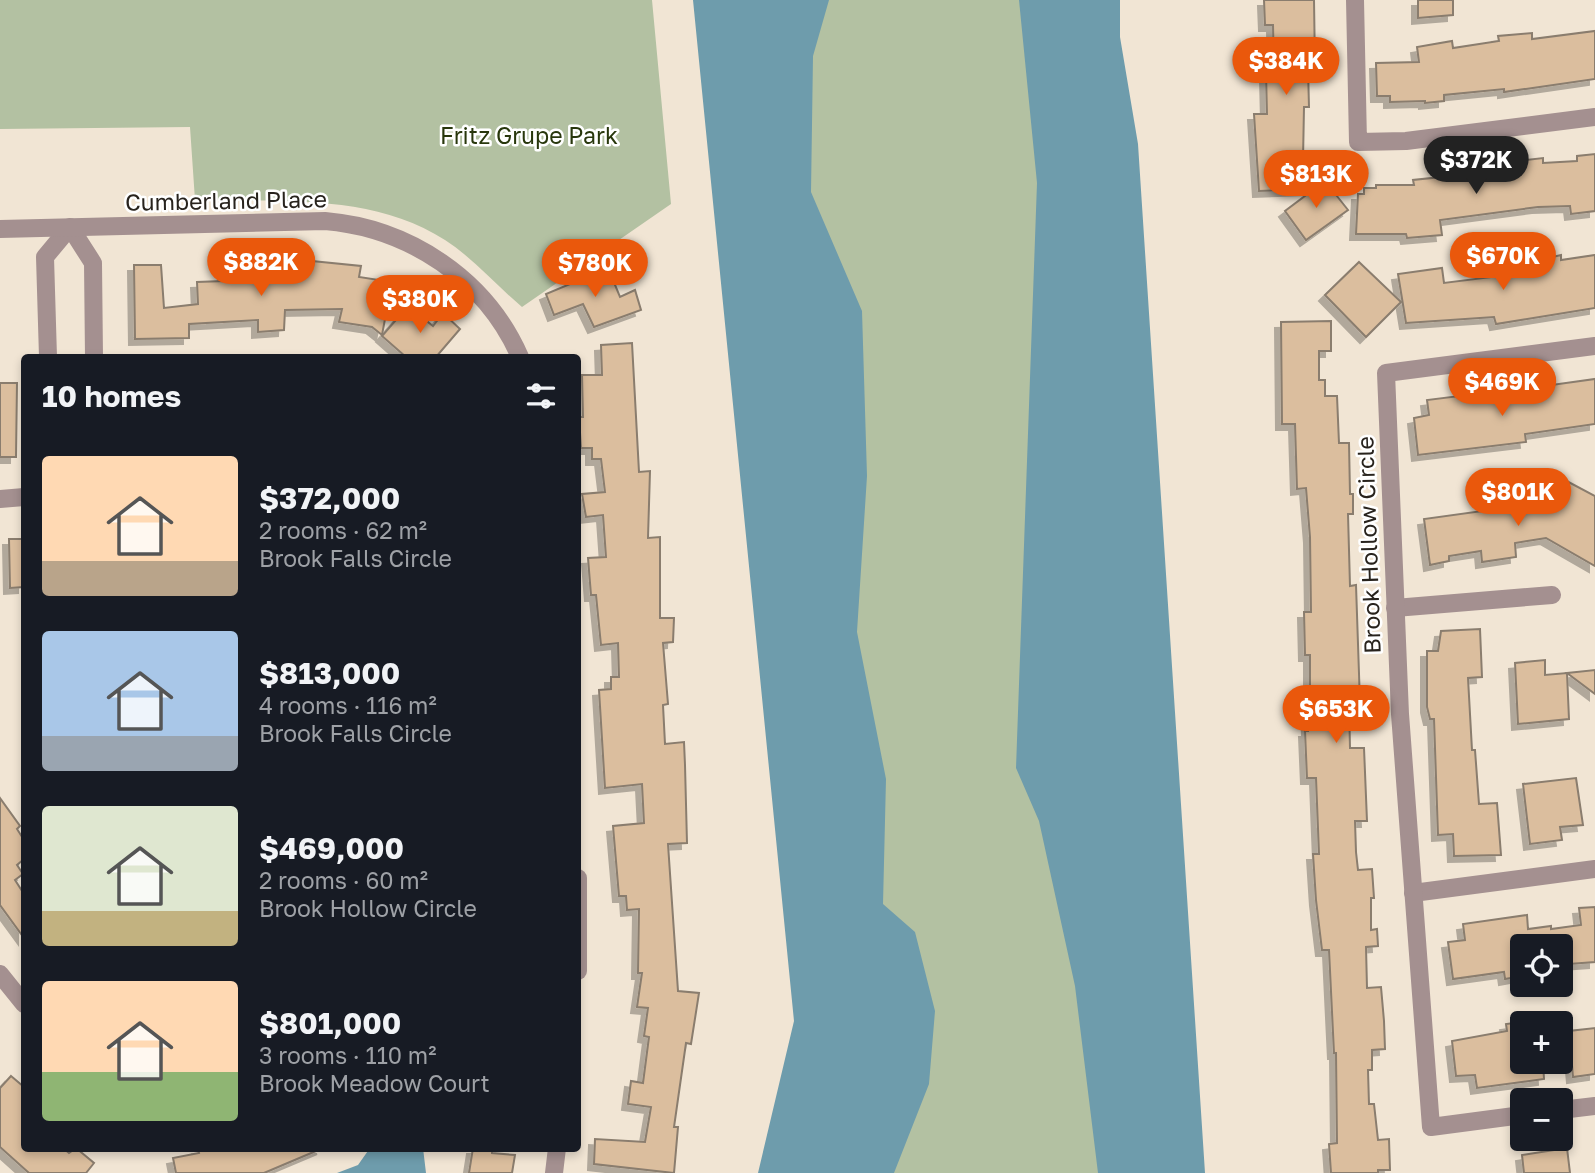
<!DOCTYPE html>
<meta charset="utf-8">
<style>
body{margin:0;font-family:"Golos Text",sans-serif;background:#242831;color:#f1f3f6;height:100vh;display:flex;flex-direction:column;font-size:26px;white-space:nowrap}
*{box-sizing:border-box;margin:0}
p{font-size:23px;color:#9ea1a6}
.icon{flex:none;width:38px;height:38px;fill:none;stroke:currentColor;stroke-width:2;stroke-linecap:round;stroke-linejoin:round}
.map{position:relative;flex:1;overflow:hidden}
.side{position:absolute;left:21px;top:354px;width:560px;height:798px;display:flex;flex-direction:column;background:#171b24;border-radius:7px;box-shadow:0 4px 10px #0003}
.side>*{flex:none}
.fabs{position:absolute;left:1510px;top:934px;display:grid;gap:14px}
.fabs a{display:grid;place-items:center;width:63px;height:63px;border-radius:7px;background:#171b24;box-shadow:0 4px 10px #0003;font-size:35px}
.price{position:absolute;translate:-50% -60px;padding:0 16px;border-radius:24px;background:#ea580c;color:#fff;font-size:23px;line-height:46px;filter:drop-shadow(0 2px 4px #0008)}
.price::after{content:'';position:absolute;left:50%;top:42px;width:21px;height:16px;margin-left:-10px;background:inherit;clip-path:polygon(0 0,100% 0,50% 100%)}
.price.on{background:#222;color:#fff}
ul{padding:0;list-style:none}
li{display:flex;align-items:center;gap:21px;height:175px;padding:0 21px}
li span{display:grid;place-items:center;flex:none;width:196px;height:140px;border-radius:7px;color:#555}
li>.icon{margin-inline-start:auto}
span .icon{width:84px;height:84px;fill:#fffc;stroke-width:1}
li b{font-size:30px}
h2{display:flex;justify-content:space-between;align-items:center;height:84px;padding:0 21px;font-size:30px}
.map>svg:first-child{display:block}
.green{fill:#b3c1a2}
.water{fill:#6e9cac}
.building{fill:#dbbe9e;stroke:#8a7d6e;stroke-width:2;filter:url(#shadow)}
.lines{fill:none;stroke-linecap:round;stroke-linejoin:round}
.minor{stroke:#a49090;stroke-width:18}
.tertiary{stroke:#a49090;stroke-width:18}
.labels{text-anchor:middle;dominant-baseline:central;stroke-width:5;stroke-linejoin:round;paint-order:stroke}
.park-label{font-size:23px;fill:#28370c;stroke:#fff}
.street-label{font-size:23px;fill:#28231d;stroke:#fff}
</style>
<div class="map">
<svg width="1595" height="1173" viewBox="0 0 1595 1173">
<defs>
<filter id="shadow"><feDropShadow dx="-6" dy="6" stdDeviation="0" flood-color="#0004"/></filter>
</defs>
<rect width="100%" height="100%" fill="#f1e5d4"/>
<g class="green">
<path d="M 0,0 L 652,0 L 671,204 L 522,307 C 497,286 473,258 445,240 C 373,193 278,202 195,200 L 190,127 L 0,129 Z"/>
<path d="M 783,0 L 1049,0 L 1117,1173 L 860,1173 Z"/>
</g>
<g class="water">
<path d="M 693,0 L 829,0 L 813,56 L 811,192 L 862,311 L 867,476 L 857,632 L 886,779 L 883,904 L 915,932 L 935,1011 L 929,1084 L 894,1173 L 758,1173 L 794,1021 Z"/>
<path d="M 1019,0 L 1120,0 L 1120,37 L 1138,144 L 1205,1173 L 1098,1173 L 1075,986 L 1039,821 L 1016,768 L 1037,183 Z"/>
<path d="M 370,1148 L 423,1148 L 426,1173 L 337,1173 L 358,1165 Z"/>
</g>
<g class="building">
<path d="M 1264,0 L 1314,0 L 1315,67 L 1308,68 L 1309,107 L 1304,107 L 1303,160 L 1310,160 L 1310,189 L 1259,191 L 1254,114 L 1267,114 L 1266,73 L 1274,73 L 1273,25 L 1265,25 Z"/>
<path d="M 1418,0 L 1453,0 L 1453,15 L 1418,18 Z"/>
<path d="M 1595,31 L 1595,79 L 1504,92 L 1504,89 L 1444,95 L 1444,101 L 1425,103 L 1425,101 L 1390,102 L 1390,96 L 1377,96 L 1376,63 L 1419,62 L 1417,47 L 1452,41 L 1453,48 L 1499,41 L 1498,36 L 1532,33 L 1532,39 Z"/>
<path d="M 1595,154 L 1595,211 L 1571,214 L 1570,206 L 1538,207 L 1440,220 L 1442,235 L 1407,238 L 1406,234 L 1356,234 L 1358,194 L 1364,194 L 1364,188 L 1376,188 L 1376,185 L 1414,185 L 1413,180 L 1441,177 L 1441,170 L 1457,169 L 1457,173 L 1493,167 L 1492,164 L 1543,158 L 1543,163 L 1577,161 L 1577,156 Z"/>
<path d="M 1325,181 L 1348,210 L 1306,240 L 1285,211 Z"/>
<path d="M 1547,250 L 1548,258 L 1561,255 L 1561,260 L 1595,255 L 1595,308 L 1496,324 L 1494,317 L 1406,323 L 1398,274 L 1442,268 L 1444,283 L 1516,274 L 1514,262 L 1529,260 L 1527,253 Z"/>
<path d="M 312,261 L 361,266 L 359,277 L 392,282 L 382,335 L 372,327 L 339,322 L 342,309 L 285,310 L 284,330 L 258,332 L 258,320 L 189,324 L 189,338 L 135,339 L 134,265 L 161,265 L 164,308 L 198,304 L 197,282 L 224,281 L 224,264 L 248,267 Z"/>
<path d="M 1359,262 L 1401,302 L 1366,337 L 1325,295 Z"/>
<path d="M 608,268 L 620,297 L 635,290 L 641,310 L 594,327 L 583,304 L 554,315 L 546,294 Z"/>
<path d="M 408,306 L 433,326 L 443,313 L 460,329 L 436,357 L 406,357 L 382,336 Z"/>
<path d="M 1331,321 L 1331,351 L 1319,351 L 1319,380 L 1325,380 L 1325,396 L 1337,396 L 1339,443 L 1349,443 L 1350,494 L 1353,494 L 1353,514 L 1348,514 L 1350,586 L 1356,585 L 1360,703 L 1349,703 L 1350,748 L 1364,748 L 1367,821 L 1355,821 L 1356,852 L 1358,870 L 1372,869 L 1374,898 L 1371,898 L 1371,930 L 1377,929 L 1378,946 L 1366,947 L 1367,988 L 1381,987 L 1384,1021 L 1385,1049 L 1372,1050 L 1372,1070 L 1368,1070 L 1369,1104 L 1374,1104 L 1378,1140 L 1389,1139 L 1390,1170 L 1378,1170 L 1378,1173 L 1331,1173 L 1329,1144 L 1337,1143 L 1336,1053 L 1334,1053 L 1329,950 L 1322,950 L 1316,900 L 1313,854 L 1319,854 L 1316,778 L 1307,778 L 1305,731 L 1308,731 L 1307,693 L 1310,693 L 1310,655 L 1305,655 L 1304,612 L 1311,612 L 1310,537 L 1306,488 L 1297,489 L 1295,424 L 1282,424 L 1281,322 Z"/>
<path d="M 632,343 L 639,472 L 650,471 L 648,538 L 660,537 L 660,618 L 674,618 L 673,642 L 663,643 L 668,704 L 663,705 L 665,744 L 684,742 L 685,765 L 687,843 L 668,844 L 678,991 L 699,993 L 691,1044 L 686,1043 L 674,1127 L 678,1127 L 674,1173 L 594,1164 L 595,1139 L 645,1142 L 651,1107 L 628,1104 L 631,1081 L 643,1083 L 649,1037 L 644,1036 L 648,1008 L 637,1007 L 642,973 L 638,973 L 639,909 L 627,910 L 626,896 L 619,896 L 613,826 L 644,823 L 642,784 L 605,788 L 599,690 L 611,689 L 611,677 L 619,677 L 618,643 L 601,645 L 596,595 L 591,595 L 588,558 L 606,557 L 603,515 L 586,517 L 582,494 L 605,492 L 601,459 L 592,459 L 592,448 L 581,448 L 579,417 L 583,417 L 582,375 L 602,375 L 601,345 Z"/>
<path d="M 1595,379 L 1595,424 L 1525,434 L 1526,442 L 1418,455 L 1414,418 L 1429,415 L 1427,400 L 1499,391 L 1501,402 L 1546,398 L 1544,386 Z"/>
<path d="M 0,383 L 17,383 L 16,457 L 0,457 Z"/>
<path d="M 1561,478 L 1595,496 L 1595,566 L 1546,538 L 1515,543 L 1516,557 L 1482,562 L 1481,551 L 1449,556 L 1449,561 L 1430,565 L 1424,519 L 1548,502 Z"/>
<path d="M 9,539 L 24,539 L 24,587 L 10,588 Z"/>
<path d="M 1480,629 L 1482,677 L 1468,678 L 1472,750 L 1475,750 L 1479,804 L 1497,803 L 1501,855 L 1454,856 L 1453,834 L 1438,835 L 1434,719 L 1430,719 L 1427,707 L 1427,651 L 1438,651 L 1441,631 Z"/>
<path d="M 1545,660 L 1545,675 L 1567,673 L 1569,719 L 1518,724 L 1515,663 Z"/>
<path d="M 1595,670 L 1595,694 L 1567,673 Z"/>
<path d="M 1576,778 L 1583,825 L 1560,827 L 1562,840 L 1530,844 L 1523,784 Z"/>
<path d="M 0,798 L 20,826 L 17,829 L 24,840 L 24,859 L 17,865 L 23,874 L 15,880 L 24,894 L 24,938 L 0,905 Z"/>
<path d="M 1595,907 L 1595,962 L 1569,964 L 1568,947 L 1522,947 L 1522,976 L 1505,979 L 1504,972 L 1453,979 L 1448,942 L 1465,940 L 1463,924 L 1527,915 L 1528,929 L 1551,926 L 1551,929 L 1581,925 L 1579,908 Z"/>
<path d="M 1522,1022 L 1522,1062 L 1543,1062 L 1544,1079 L 1477,1088 L 1475,1075 L 1456,1076 L 1452,1041 L 1507,1031 L 1506,1024 Z"/>
<path d="M 1595,1028 L 1595,1074 L 1573,1077 L 1569,1031 Z"/>
<path d="M 11,1076 L 24,1087 L 24,1148 L 63,1148 L 69,1153 L 76,1148 L 94,1163 L 86,1173 L 29,1173 L 0,1147 L 0,1088 Z"/>
<path d="M 198,1148 L 323,1148 L 264,1173 L 176,1173 L 173,1158 L 199,1153 Z"/>
<path d="M 473,1148 L 492,1148 L 492,1153 L 515,1155 L 512,1173 L 469,1173 Z"/>
<path d="M 1567,1148 L 1570,1173 L 1524,1173 L 1522,1155 Z"/>
</g>
<g class="lines">
<g class="minor">
<path d="M 1355,0 L 1358,142 L 1406,141 L 1595,117"/>
<path d="M 48,357 L 45,257 L 70,227 L 93,263 L 94,357"/>
<path d="M 0,499 L 24,497"/>
<path d="M 1395,608 L 1552,595"/>
<path d="M 1413,893 L 1595,869"/>
<path d="M 0,974 L 24,1004"/>
<path d="M 1561,1110 L 1595,1106"/>
<path d="M 1522,1115 L 1431,1127 L 1400,714 L 1386,373 L 1595,346"/>
</g>
<g class="tertiary">
<path d="M 0,229 L 325,221 C 409,228 486,279 520,357"/>
<path d="M 578,878 L 578,971"/>
<path d="M 554,1173 L 557,1148"/>
</g>
</g>
<g class="labels">
<g class="park-label">
<text x="529" y="135">Fritz Grupe Park</text>
</g>
<g class="street-label">
<text transform="translate(226 200) rotate(-1)">Cumberland Place</text>
<text transform="translate(1368 545) rotate(-92)">Brook Hollow Circle</text>
</g>
</g>
</svg>
<div class="fabs">
<a><svg class="icon" aria-label="locate" viewBox="0 0 24 24"><circle cx="12" cy="12" r="6"/><path d="M12 2v4M12 18v4M2 12h4M18 12h4"/></svg></a>
<a>+</a>
<a>−</a>
</div>
<b class="price" style="left:1286px;top:97px">$384K</b>
<b class="price on" style="left:1476px;top:196px">$372K</b>
<b class="price" style="left:1316px;top:210px">$813K</b>
<b class="price" style="left:1503px;top:292px">$670K</b>
<b class="price" style="left:261px;top:298px">$882K</b>
<b class="price" style="left:595px;top:299px">$780K</b>
<b class="price" style="left:420px;top:335px">$380K</b>
<b class="price" style="left:1502px;top:418px">$469K</b>
<b class="price" style="left:1518px;top:528px">$801K</b>
<b class="price" style="left:1336px;top:745px">$653K</b>
<section class="side">
<h2>10 homes<svg class="icon" aria-label="filters" viewBox="0 0 24 24"><path d="M4 7h16M4 17h16"/><circle cx="9" cy="7" r="2"/><circle cx="15" cy="17" r="2"/></svg></h2>
<ul>
<li><span style="background:linear-gradient(#ffd9b3 75%,#b9a48a 0)"><svg class="icon" aria-label="home" viewBox="0 0 24 24"><path d="M3 11l9-7 9 7M6 9v11h12V9"/></svg></span><div><b>$372,000</b><p>2 rooms · 62 m²</p><p>Brook Falls Circle</p></div></li>
<li><span style="background:linear-gradient(#a9c7e8 75%,#9aa5b1 0)"><svg class="icon" aria-label="home" viewBox="0 0 24 24"><path d="M3 11l9-7 9 7M6 9v11h12V9"/></svg></span><div><b>$813,000</b><p>4 rooms · 116 m²</p><p>Brook Falls Circle</p></div></li>
<li><span style="background:linear-gradient(#dfe7d0 75%,#c2b280 0)"><svg class="icon" aria-label="home" viewBox="0 0 24 24"><path d="M3 11l9-7 9 7M6 9v11h12V9"/></svg></span><div><b>$469,000</b><p>2 rooms · 60 m²</p><p>Brook Hollow Circle</p></div></li>
<li><span style="background:linear-gradient(#ffd9b3 65%,#8fb573 0)"><svg class="icon" aria-label="home" viewBox="0 0 24 24"><path d="M3 11l9-7 9 7M6 9v11h12V9"/></svg></span><div><b>$801,000</b><p>3 rooms · 110 m²</p><p>Brook Meadow Court</p></div></li>
</ul>
</section>
</div>
